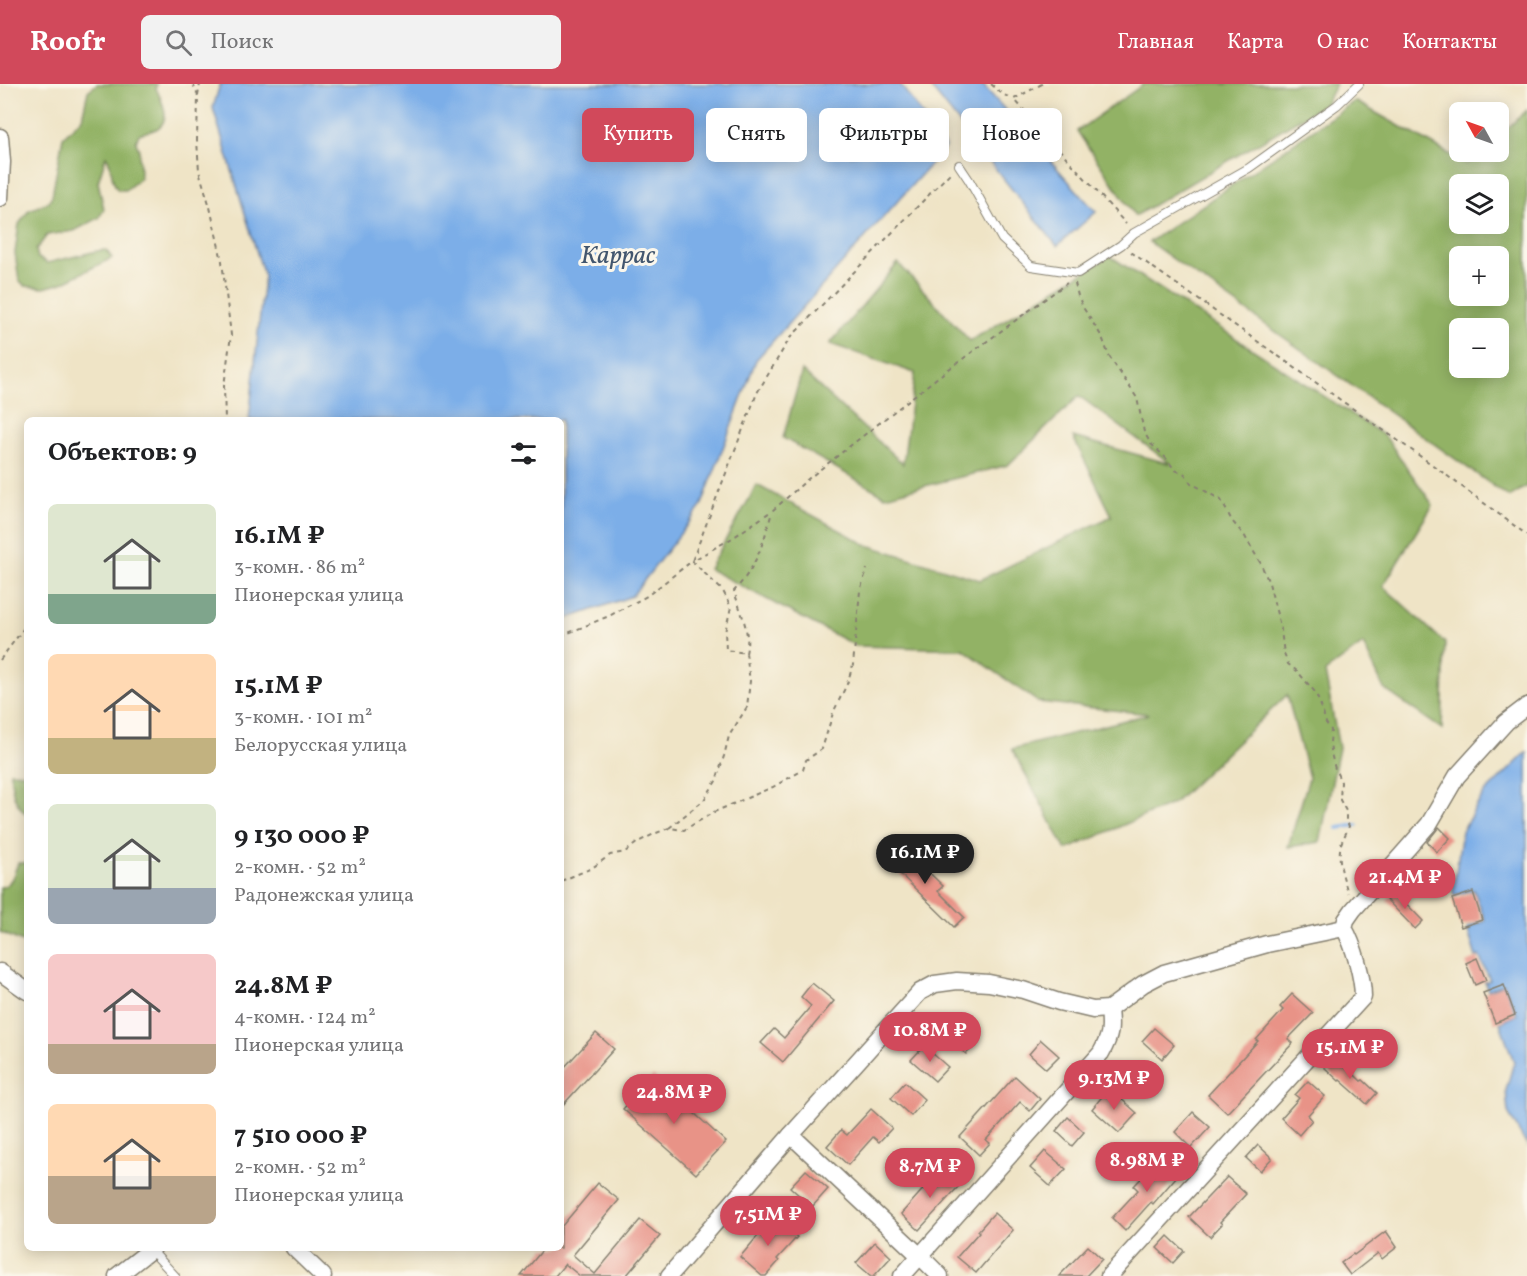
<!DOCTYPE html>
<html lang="ru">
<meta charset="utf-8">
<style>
body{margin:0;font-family:Vollkorn,serif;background:#f2f2f2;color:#202124;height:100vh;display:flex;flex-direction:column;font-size:22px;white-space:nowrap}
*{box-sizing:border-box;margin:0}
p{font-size:20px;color:#757577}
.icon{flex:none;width:33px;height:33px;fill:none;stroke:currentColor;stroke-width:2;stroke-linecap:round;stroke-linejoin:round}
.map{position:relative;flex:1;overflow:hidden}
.sheet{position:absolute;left:24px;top:333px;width:540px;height:834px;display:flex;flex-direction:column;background:#fff;border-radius:9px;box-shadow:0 3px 15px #0003}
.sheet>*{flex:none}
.guide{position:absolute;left:582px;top:24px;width:570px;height:54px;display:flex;gap:12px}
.needle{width:39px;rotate:310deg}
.tools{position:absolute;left:1449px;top:18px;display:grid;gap:12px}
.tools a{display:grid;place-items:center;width:60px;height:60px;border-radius:9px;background:#fff;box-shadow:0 3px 15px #0003;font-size:30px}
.price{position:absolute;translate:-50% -51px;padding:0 14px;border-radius:21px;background:#d1495b;color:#fff;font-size:20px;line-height:39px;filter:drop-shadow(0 2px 3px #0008)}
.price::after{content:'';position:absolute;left:50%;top:36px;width:18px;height:14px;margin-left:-9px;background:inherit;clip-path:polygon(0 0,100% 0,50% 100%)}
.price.current{background:#222;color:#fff}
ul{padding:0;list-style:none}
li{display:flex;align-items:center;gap:18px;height:150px;padding:0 24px}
li span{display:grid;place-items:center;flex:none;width:168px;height:120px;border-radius:9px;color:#555}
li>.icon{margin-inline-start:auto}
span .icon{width:72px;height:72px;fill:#fffc;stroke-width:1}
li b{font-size:26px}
h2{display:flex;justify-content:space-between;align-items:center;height:72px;padding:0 24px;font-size:26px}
.pill{padding:0 21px;border-radius:9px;background:#fff;box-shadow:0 3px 15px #0003;font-size:21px;line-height:54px}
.pill.current{background:#d1495b;color:#fff}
header{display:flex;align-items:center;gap:36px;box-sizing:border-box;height:84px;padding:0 30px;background:#d1495b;color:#fff}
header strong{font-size:28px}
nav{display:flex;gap:33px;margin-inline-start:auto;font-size:21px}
.search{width:420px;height:54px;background:#f2f2f2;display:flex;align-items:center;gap:15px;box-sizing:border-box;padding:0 21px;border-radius:9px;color:#757577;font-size:22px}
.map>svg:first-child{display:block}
.forest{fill:#92b265;stroke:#576740;stroke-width:1.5;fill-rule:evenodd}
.water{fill:#7baee8;stroke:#4c6582;stroke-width:1.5;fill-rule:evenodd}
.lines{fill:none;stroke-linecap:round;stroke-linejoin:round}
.stream{stroke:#7baee8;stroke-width:4}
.building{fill:#e89387}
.lane-casing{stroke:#868071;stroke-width:10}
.street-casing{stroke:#868071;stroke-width:19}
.path{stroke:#868071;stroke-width:2;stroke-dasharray:4.5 4.5;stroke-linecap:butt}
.lane{stroke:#fff;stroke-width:8}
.street{stroke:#fff;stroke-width:16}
.labels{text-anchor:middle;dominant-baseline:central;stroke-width:6;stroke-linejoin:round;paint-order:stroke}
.water-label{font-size:26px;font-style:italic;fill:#42566e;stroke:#fbf7ec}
</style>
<header>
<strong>Roofr</strong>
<div class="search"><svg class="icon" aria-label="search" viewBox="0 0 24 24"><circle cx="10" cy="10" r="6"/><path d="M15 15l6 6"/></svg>Поиск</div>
<nav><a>Главная</a><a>Карта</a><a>О нас</a><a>Контакты</a></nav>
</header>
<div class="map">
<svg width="1527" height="1192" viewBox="0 0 1527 1192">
<rect width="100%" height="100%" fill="#fbf7ec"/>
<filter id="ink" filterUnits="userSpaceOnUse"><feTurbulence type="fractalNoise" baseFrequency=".0167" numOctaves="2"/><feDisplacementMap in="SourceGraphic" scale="12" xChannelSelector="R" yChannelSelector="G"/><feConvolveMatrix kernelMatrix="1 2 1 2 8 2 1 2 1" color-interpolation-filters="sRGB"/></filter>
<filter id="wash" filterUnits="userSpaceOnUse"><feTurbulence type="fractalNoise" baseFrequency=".008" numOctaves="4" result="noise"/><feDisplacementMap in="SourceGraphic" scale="24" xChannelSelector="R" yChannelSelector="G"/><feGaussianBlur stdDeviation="1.35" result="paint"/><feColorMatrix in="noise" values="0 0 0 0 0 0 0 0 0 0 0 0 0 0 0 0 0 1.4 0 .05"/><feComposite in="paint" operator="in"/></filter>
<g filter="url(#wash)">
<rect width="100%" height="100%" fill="#efe4c6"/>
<g class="forest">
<path d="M 97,0 L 157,0 L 156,4 C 161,16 172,34 158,44 C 153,47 145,48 139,50 L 136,58 L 139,66 L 140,94 L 126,106 L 118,106 C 109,96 114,83 106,72 L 98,98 L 104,125 L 99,134 L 74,147 L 47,151 L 36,166 L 38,174 L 47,179 L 97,167 L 106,166 L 112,174 L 62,199 L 44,204 L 25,202 L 19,196 L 15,169 L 19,140 L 29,126 L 47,119 L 52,112 L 63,53 L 82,34 L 88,7 Z"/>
<path d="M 1144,0 L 1336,0 L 1325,20 L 1135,132 L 1077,47 Z"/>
<path d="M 1355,17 L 1467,80 L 1481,68 L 1498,68 L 1499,52 L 1527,26 L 1527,402 L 1509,413 L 1149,158 ZM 1460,100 L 1498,100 L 1498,140 L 1460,140 ZM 1460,172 L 1498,172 L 1498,212 L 1460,212 ZM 1498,244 L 1498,284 L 1460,284 L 1460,244 Z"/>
<path d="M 1110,172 L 1385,352 L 1433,421 L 1383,502 L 1445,559 L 1442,645 L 1384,605 L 1363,560 L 1325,588 L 1339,664 L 1320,758 L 1288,763 L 1309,694 L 1287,611 L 1174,719 L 1066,766 L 1012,665 L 1149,630 L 1038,618 L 963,565 L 856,562 L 709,485 L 757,401 L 867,461 L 980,496 L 1112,432 L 1073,353 L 1171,380 L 1079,312 L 1008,381 L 885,412 L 783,354 L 802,287 L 903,380 L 915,289 L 830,260 L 898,179 L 970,257 Z"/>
<path d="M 10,688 L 27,689 L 27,731 C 13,718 12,706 10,688 Z"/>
<path d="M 18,779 L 27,779 L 27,860 L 0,848 L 0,803 C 12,802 14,789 18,779 Z"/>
</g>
<g class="water">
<path d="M 220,0 L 900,0 L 946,63 L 756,276 L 701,423 L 632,512 L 561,537 L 561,336 L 249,336 L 264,192 L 213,24 ZM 847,35 L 861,41 L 869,57 L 864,67 L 851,72 L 839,63 L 835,51 L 839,40 Z"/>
<path d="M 928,0 L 982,0 L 1096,128 L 1057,162 Z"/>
<path d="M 1527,668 L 1527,1062 L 1508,1028 L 1506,1006 L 1514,978 L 1500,939 L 1517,931 L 1504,900 L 1488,906 L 1485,898 L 1490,896 L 1479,872 L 1476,873 L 1467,844 L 1485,837 L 1474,806 L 1454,811 L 1453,808 L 1462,747 L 1483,711 Z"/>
</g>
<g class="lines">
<path class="stream" d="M 1338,744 L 1357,741"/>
</g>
<g id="blocks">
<g class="building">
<path d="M 1439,743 L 1450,754 L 1437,768 L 1427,758 Z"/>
<path d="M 904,764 L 943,802 L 938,807 L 964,833 L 954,843 L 889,779 Z"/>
<path d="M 1395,808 L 1423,837 L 1415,845 L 1387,816 Z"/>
<path d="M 1473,808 L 1482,836 L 1461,843 L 1452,815 Z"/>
<path d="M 1477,874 L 1486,896 L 1475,901 L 1466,879 Z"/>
<path d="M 812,899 L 834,917 L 783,978 L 761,959 L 774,945 L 784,954 L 811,922 L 801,913 Z"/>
<path d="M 1504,901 L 1515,931 L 1495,939 L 1483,909 Z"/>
<path d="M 1292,910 L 1313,929 L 1288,955 L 1293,959 L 1227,1029 L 1208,1011 L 1258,957 L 1256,956 L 1283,926 L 1280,923 Z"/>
<path d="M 955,934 L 979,956 L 966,970 L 942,949 Z"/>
<path d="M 1154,944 L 1174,961 L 1162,975 L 1142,957 Z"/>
<path d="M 596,949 L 614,965 L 561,1023 L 561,987 Z"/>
<path d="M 1041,956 L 1059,972 L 1046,985 L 1029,970 Z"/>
<path d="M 924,962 L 948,983 L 935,997 L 911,976 Z"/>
<path d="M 1335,972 L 1361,997 L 1363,996 L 1377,1009 L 1367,1020 L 1340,996 L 1339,997 L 1324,983 Z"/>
<path d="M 653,992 L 726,1058 L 696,1090 L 623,1025 Z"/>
<path d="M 1015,992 L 1040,1015 L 1030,1027 L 1020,1018 L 986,1056 L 990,1059 L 979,1071 L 960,1053 Z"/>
<path d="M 1308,997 L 1325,1012 L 1308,1031 L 1312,1036 L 1299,1051 L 1281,1034 L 1299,1014 L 1295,1011 Z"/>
<path d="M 905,998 L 925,1016 L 911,1032 L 891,1014 Z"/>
<path d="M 1109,1004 L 1137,1029 L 1119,1049 L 1092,1025 Z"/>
<path d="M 871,1025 L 892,1044 L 879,1058 L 873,1053 L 848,1081 L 827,1062 L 841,1046 L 847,1051 Z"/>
<path d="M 1193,1028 L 1210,1043 L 1191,1064 L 1175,1048 Z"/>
<path d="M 1068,1033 L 1084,1048 L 1072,1062 L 1056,1047 Z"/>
<path d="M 1258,1061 L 1272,1074 L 1260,1087 L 1246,1074 Z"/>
<path d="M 1045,1067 L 1066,1085 L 1050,1102 L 1030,1084 Z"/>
<path d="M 1172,1074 L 1183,1085 L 1153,1120 L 1151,1118 L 1125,1147 L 1112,1134 L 1138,1106 L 1134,1102 L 1149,1086 L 1156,1092 Z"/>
<path d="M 936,1083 L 958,1103 L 919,1146 L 901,1130 L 927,1101 L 923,1097 Z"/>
<path d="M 806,1086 L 828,1105 L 812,1123 L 790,1103 Z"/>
<path d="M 1227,1093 L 1246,1110 L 1220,1138 L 1222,1140 L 1210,1153 L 1189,1133 Z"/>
<path d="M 598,1099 L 619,1116 L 573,1171 L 595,1190 L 640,1136 L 660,1152 L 626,1192 L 580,1192 L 565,1180 L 555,1192 L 521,1192 L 544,1164 L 561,1164 L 561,1143 Z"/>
<path d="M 994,1129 L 1013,1146 L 976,1189 L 957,1173 L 979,1148 L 978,1147 Z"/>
<path d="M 774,1133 L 797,1153 L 777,1175 L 779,1177 L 766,1192 L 762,1192 L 740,1173 Z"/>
<path d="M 1386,1147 L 1397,1163 L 1382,1175 L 1378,1169 L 1350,1191 L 1341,1179 L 1353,1170 L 1354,1171 Z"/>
<path d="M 1168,1152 L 1184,1167 L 1173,1179 L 1157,1164 Z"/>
<path d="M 875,1158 L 891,1173 L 874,1192 L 871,1192 L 856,1179 Z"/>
<path d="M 1088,1162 L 1102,1175 L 1086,1192 L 1059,1192 Z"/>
</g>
</g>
</g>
<g filter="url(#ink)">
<use href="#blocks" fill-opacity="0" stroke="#868071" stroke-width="1.5"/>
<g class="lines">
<defs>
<g id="lane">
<path d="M 959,81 L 969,96 L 1002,155 L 1031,182 L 1078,189 L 1121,161 L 1134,149 L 1249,84 L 1337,21 L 1359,0"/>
<path d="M 149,1164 L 175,1192"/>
</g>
<g id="street">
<path d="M 0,53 L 2,78 L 0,114"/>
<path d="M 0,888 L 27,907"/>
<path d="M 791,1051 L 920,1172 L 940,1192"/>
<path d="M 294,1164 L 323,1192"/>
<path d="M 117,1192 L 153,1164"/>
<path d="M 669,1192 L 791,1051 L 920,908 L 935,900 L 957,897 L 989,899 L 1023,906 L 1059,918 L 1093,926 L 1109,925 L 1143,900 L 1164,889 L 1267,860 L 1344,844"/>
<path d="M 902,1192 L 1101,969 C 1111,951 1111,945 1109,925"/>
<path d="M 1109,1192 L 1363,913 C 1363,894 1354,861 1344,844 L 1346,836 L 1353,826 L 1429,740 L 1457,692 L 1506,638 L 1527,622"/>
</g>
</defs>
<use href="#lane" class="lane-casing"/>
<use href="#street" class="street-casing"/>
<g class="path">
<path d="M 193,0 L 198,12 L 197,56 L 199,87 L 210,123 L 222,177 L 231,251 L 224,302 L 225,336"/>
<path d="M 991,0 L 1002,10 L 1013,15"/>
<path d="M 1042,0 L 1014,15 L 1126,140"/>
<path d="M 198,12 L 200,0"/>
<path d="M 1131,168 L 1434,382 L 1527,451"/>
<path d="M 1075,199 L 1078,212 L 1084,225 L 1102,253 L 1109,272 L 1137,314 L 1144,348 L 1151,360 L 1165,373 L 1175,386 L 1185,390 L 1191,399 L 1221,416 L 1232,437 L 1244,451 L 1261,480 L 1269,499 L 1281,546 L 1284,570 L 1288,580 L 1297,587 L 1315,608 L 1321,622 L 1326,639 L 1331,646 L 1330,659 L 1332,673 L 1335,685 L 1341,698 L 1340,716 L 1346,727 L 1346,736 L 1349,742 C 1347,748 1343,754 1341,760 C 1337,776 1343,793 1348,809"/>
<path d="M 561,552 L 609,532 L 647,512 L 692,477 L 757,309 L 790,254 L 950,89"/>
<path d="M 746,569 C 751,548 740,527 734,507 C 757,482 763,460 772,428"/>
<path d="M 0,576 L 27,540"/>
<path d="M 669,744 L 704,716 L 716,697 L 724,672 L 729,652 L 747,623 L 750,597 L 746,569 L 726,566 L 725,548 L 731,523 L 723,507 L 692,477 L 734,453 L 773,426 L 808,395 L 938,293 L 1067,199"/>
<path d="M 561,797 L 592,784 L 610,771 L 625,768 L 638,758 L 654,750 L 669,744 L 684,746 L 714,728 L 773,703 L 803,686 L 806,676 L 822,665 L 833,629 L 847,600 L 853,581 L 860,507 L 867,485"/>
</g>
<use href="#lane" class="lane"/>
<use href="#street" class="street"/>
</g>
</g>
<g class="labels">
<g class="water-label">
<text x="618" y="172">Каррас</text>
</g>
</g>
</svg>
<div class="tools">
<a><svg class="needle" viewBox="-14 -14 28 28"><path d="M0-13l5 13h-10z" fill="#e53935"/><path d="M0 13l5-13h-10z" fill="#757577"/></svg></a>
<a><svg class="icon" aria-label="layers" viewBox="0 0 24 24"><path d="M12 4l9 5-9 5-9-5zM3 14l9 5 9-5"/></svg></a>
<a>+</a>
<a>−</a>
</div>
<b class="price current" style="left:925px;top:801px">16.1M ₽</b>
<b class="price" style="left:1405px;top:826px">21.4M ₽</b>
<b class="price" style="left:930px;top:979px">10.8M ₽</b>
<b class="price" style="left:1350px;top:996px">15.1M ₽</b>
<b class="price" style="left:1114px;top:1027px">9.13M ₽</b>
<b class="price" style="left:674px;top:1041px">24.8M ₽</b>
<b class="price" style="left:1147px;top:1109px">8.98M ₽</b>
<b class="price" style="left:930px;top:1115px">8.7M ₽</b>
<b class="price" style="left:768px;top:1163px">7.51M ₽</b>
<div class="guide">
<a class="pill current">Купить</a>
<a class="pill">Снять</a>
<a class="pill">Фильтры</a>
<a class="pill">Новое</a>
</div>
<section class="sheet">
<h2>Объектов: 9<svg class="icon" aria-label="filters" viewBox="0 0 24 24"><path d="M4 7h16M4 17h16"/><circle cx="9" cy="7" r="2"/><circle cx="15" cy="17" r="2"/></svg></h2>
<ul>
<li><span style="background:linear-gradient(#dfe7d0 75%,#7fa58c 0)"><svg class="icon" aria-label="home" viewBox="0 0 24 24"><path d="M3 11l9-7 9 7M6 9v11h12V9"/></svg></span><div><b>16.1M ₽</b><p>3-комн. · 86 m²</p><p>Пионерская улица</p></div></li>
<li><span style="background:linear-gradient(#ffd9b3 70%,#c2b280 0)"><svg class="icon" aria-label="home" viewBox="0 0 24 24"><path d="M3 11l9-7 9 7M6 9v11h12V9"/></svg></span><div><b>15.1M ₽</b><p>3-комн. · 101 m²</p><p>Белорусская улица</p></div></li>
<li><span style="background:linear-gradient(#dfe7d0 70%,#9aa5b1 0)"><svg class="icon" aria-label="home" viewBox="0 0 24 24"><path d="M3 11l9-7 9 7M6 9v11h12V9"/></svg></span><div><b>9 130 000 ₽</b><p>2-комн. · 52 m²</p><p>Радонежская улица</p></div></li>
<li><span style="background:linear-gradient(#f6c9c9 75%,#b9a48a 0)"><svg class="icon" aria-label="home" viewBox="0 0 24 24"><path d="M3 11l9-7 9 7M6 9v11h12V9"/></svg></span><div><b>24.8M ₽</b><p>4-комн. · 124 m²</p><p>Пионерская улица</p></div></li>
<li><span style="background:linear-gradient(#ffd9b3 60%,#b9a48a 0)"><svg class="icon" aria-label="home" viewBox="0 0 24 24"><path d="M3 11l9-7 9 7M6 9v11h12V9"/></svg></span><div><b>7 510 000 ₽</b><p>2-комн. · 52 m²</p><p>Пионерская улица</p></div></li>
</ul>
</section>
</div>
